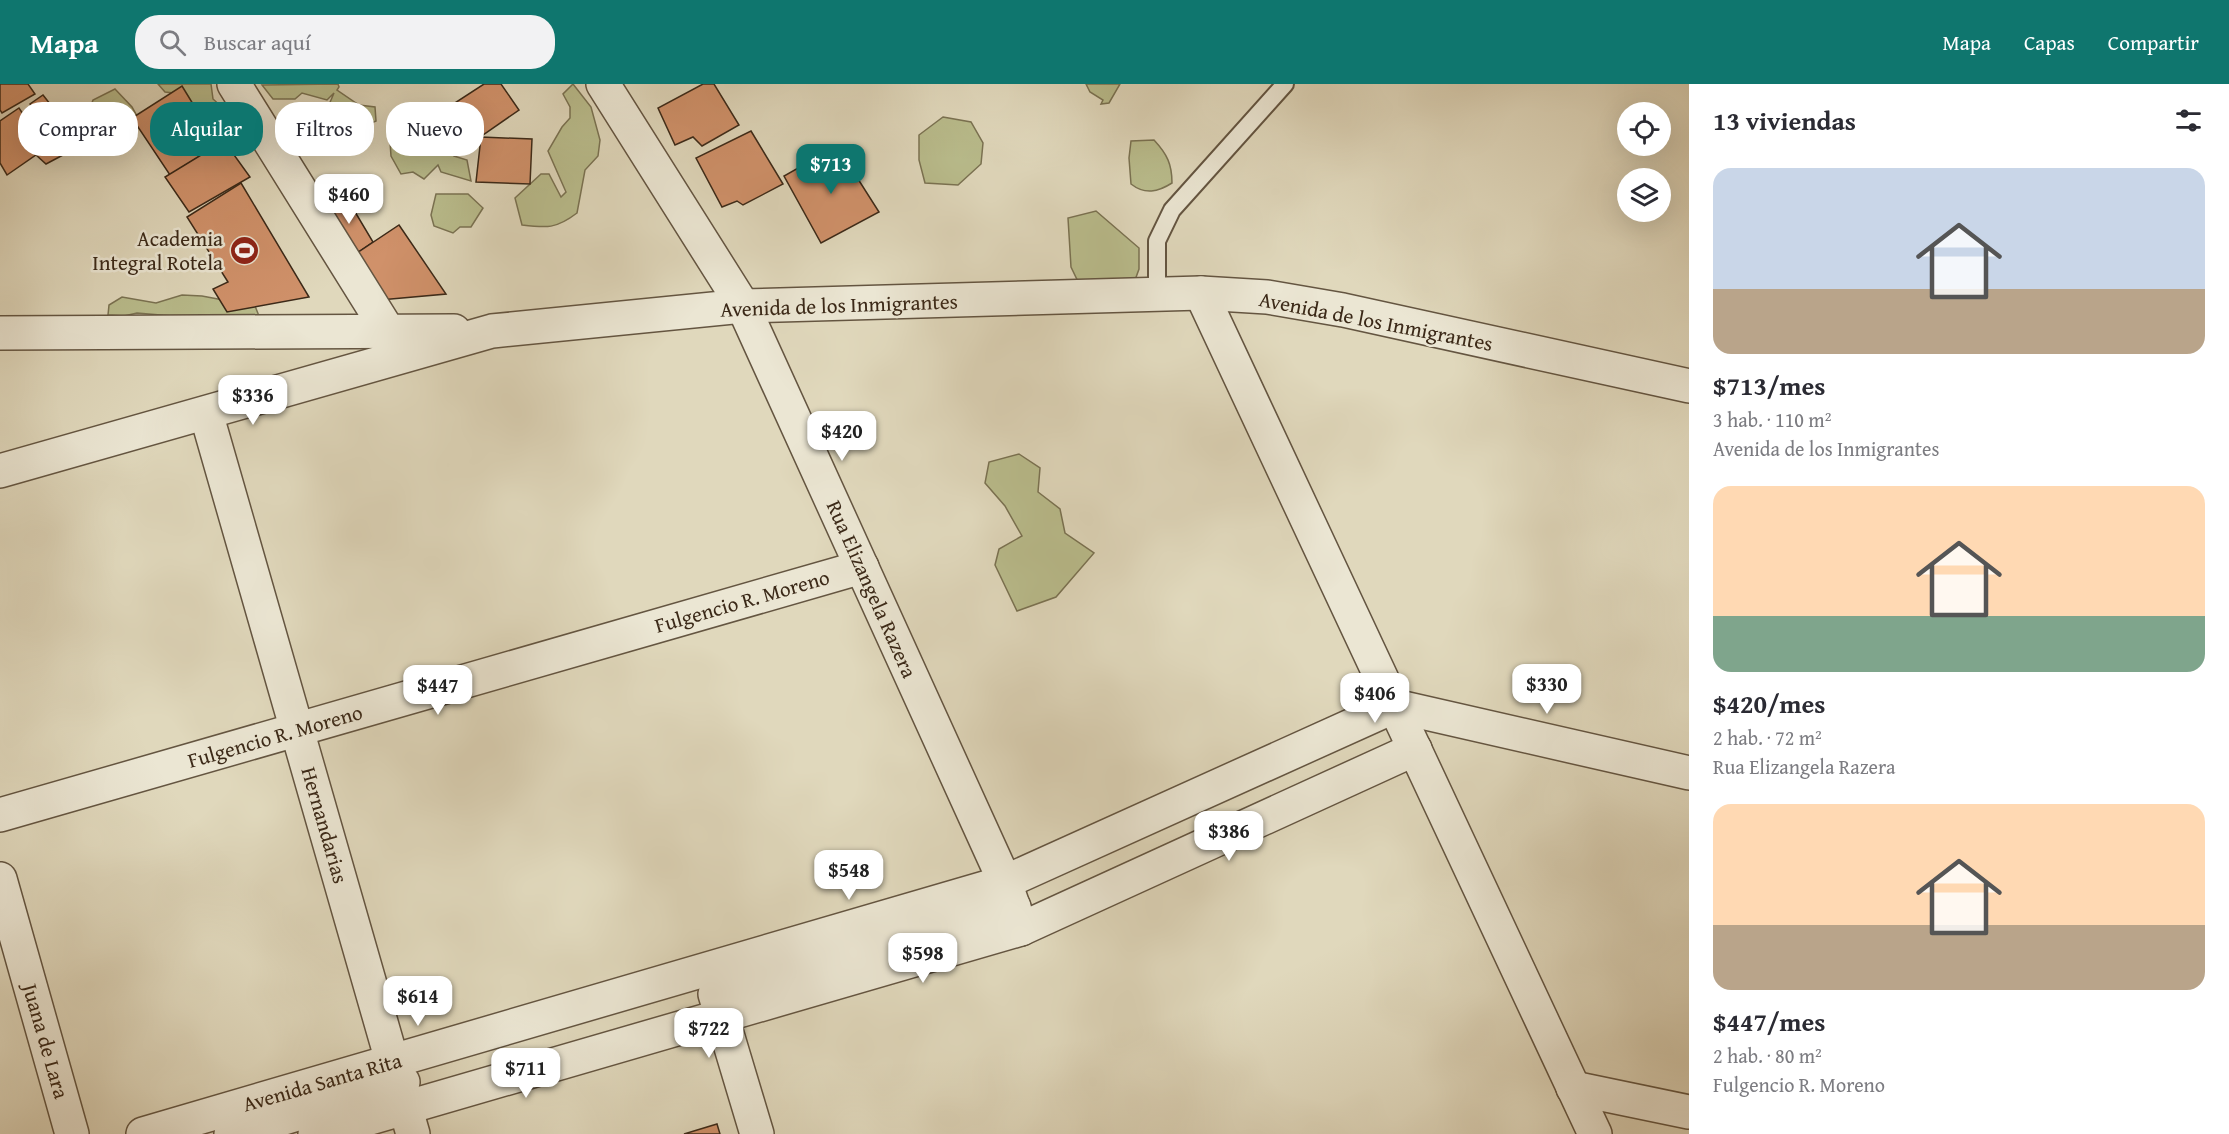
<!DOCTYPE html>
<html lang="es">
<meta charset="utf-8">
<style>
body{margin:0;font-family:"Gentium Book Plus",serif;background:#f2f2f3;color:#2b2b33;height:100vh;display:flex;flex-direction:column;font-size:22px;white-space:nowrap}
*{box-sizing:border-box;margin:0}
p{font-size:20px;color:#7c7c81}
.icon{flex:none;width:33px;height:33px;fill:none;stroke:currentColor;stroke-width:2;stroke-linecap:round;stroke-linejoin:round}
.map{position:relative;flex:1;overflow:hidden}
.drawer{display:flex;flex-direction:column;background:#fff;width:540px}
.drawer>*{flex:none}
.guide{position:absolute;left:18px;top:18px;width:570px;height:54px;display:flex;gap:12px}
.fabs{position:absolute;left:1617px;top:18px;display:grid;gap:12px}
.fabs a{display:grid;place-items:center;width:54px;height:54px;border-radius:50%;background:#fff;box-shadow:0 6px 24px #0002;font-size:30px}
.price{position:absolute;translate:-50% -51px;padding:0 14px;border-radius:12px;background:#fff;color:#222;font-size:20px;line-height:39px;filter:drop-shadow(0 2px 3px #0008)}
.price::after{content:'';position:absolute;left:50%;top:36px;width:18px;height:14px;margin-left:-9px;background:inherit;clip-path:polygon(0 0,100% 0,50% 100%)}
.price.on{background:#0f766e;color:#fff}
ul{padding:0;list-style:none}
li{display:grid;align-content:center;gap:12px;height:318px;padding:0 24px}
li span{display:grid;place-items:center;height:186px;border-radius:18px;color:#555}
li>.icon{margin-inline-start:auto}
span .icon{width:108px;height:108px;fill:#fffc;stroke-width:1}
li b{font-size:26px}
h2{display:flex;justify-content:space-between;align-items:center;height:72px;padding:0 24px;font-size:26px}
.chip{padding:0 21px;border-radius:24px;background:#fff;box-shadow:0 6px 24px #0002;font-size:21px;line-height:54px}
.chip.on{background:#0f766e;color:#fff}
header{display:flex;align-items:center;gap:36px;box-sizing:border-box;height:84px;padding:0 30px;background:#0f766e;color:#fff}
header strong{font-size:28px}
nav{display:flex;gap:33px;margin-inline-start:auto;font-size:21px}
.search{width:420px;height:54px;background:#f2f2f3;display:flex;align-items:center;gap:15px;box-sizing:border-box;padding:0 21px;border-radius:24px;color:#7c7c81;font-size:22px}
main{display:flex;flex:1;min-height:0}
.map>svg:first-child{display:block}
.green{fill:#b9bc8c;stroke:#7a7252;stroke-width:1.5}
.building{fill:#d0916a;stroke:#3b2918;stroke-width:1.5}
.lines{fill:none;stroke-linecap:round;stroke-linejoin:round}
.lane-casing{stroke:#645541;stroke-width:20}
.street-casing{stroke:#645541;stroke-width:36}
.lane{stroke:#ebe6d3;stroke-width:16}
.street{stroke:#ebe6d3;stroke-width:33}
.labels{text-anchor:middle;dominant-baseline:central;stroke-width:5;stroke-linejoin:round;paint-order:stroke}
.poi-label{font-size:21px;fill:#3b2918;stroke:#ebe6d3;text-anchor:end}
.street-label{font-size:21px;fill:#3b2918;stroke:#ebe6d3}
</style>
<header>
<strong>Mapa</strong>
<div class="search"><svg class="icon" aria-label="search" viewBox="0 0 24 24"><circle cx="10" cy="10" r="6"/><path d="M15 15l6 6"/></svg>Buscar aquí</div>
<nav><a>Mapa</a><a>Capas</a><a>Compartir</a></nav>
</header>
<main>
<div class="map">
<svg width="1689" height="1050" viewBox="0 0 1689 1050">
<rect width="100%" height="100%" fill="#e0d8bc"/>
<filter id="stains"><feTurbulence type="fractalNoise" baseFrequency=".00333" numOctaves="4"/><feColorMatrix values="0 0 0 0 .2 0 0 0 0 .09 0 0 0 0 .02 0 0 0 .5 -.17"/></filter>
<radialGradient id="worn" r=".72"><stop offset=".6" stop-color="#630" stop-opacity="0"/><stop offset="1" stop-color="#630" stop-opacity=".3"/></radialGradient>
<g class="green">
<path d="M 158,0 L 211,0 L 213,15 L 224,25 L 224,34 L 216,41 L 204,39 L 182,10 L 165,8 Z"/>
<path d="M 338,0 L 339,3 L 337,6 L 359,21 L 375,23 L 376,37 C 359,45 339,42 325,30 L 334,9 L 327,16 L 302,9 L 295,15 L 273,15 L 262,1 Z"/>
<path d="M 573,0 L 591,23 L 600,56 L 598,72 L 585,86 L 577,129 C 556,145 547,144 522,141 L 515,114 L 541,90 L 549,90 L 561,113 L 566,108 L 548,67 L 562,43 L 570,34 L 570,23 L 563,10 Z"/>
<path d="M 1086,0 L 1120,0 L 1109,19 L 1101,20 L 1103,16 L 1090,8 Z"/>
<path d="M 115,5 L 132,23 L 138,34 L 136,45 L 131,53 L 104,56 L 92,45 L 86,35 L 93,16 Z"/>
<path d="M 943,33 L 971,38 L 983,59 L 981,80 L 958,101 L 925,99 L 919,76 L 919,51 Z"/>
<path d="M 405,45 L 424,47 L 454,72 L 467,76 L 471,97 L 441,88 L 438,81 L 424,95 L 413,88 L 401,90 L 391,72 L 390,58 Z"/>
<path d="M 1154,56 C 1167,70 1172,80 1172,99 C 1158,108 1145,111 1131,100 L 1129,74 L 1131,57 Z"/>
<path d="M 436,110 L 468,110 L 483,124 L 471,143 L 460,143 L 453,149 L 434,142 L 431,131 Z"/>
<path d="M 1096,127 L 1139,164 L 1139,185 L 1135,196 L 1083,208 L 1071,183 L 1068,134 Z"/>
<path d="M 182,211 L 202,212 L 255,222 L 259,232 L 220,236 L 137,229 L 124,232 L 108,231 L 109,221 L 122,213 L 156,219 Z"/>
<path d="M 1019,370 L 1040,384 L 1038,408 L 1060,425 L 1065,449 L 1094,469 L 1056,513 L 1017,527 L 995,481 L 999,465 L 1022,452 L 1005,422 L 985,399 L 989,378 Z"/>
</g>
<g class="building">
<path d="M 0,0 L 28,0 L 35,10 L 2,29 L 0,26 Z"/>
<path d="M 484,0 L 501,0 L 519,26 L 470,60 L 453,41 L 447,24 Z"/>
<path d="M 703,0 L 714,0 L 739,41 L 702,62 L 693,53 L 675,61 L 658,24 Z"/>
<path d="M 182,2 L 218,61 L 170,91 L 132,34 Z"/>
<path d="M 43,11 L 82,61 L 46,80 L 36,71 L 7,91 L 0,79 L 0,37 L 19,24 L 25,33 L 33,27 L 30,20 Z"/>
<path d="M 751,47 L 783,100 L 743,121 L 737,117 L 722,123 L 696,74 Z"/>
<path d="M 481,53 L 532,55 L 530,100 L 476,98 Z"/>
<path d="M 224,57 L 250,93 L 189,128 L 165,93 Z"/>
<path d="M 837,62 L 879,128 L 821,159 L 784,92 Z"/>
<path d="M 241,99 L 309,213 L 227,228 L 213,205 L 228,198 L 187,133 Z"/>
<path d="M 345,111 L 373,158 L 354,171 L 324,123 Z"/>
<path d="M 399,141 L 446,210 L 380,216 L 354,171 Z"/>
<path d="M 717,1040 L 720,1050 L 684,1050 Z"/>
</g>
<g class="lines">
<defs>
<path id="lane" d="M 1157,210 L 1157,157 L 1172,126 L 1285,0"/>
<g id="street">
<path d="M 234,0 L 388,247 L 389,263"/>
<path d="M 1201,209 L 1595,1050"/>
<path d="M 0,249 L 454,247"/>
<path d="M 206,329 L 413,1050"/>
<path d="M 0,387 L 492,247 L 743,222 L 1201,209 L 1267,213 L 1343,226 L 1689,302"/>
<path d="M 0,731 L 862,483"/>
<path d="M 0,795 L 72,1050"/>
<path d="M 1021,845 L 1415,665"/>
<path d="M 721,905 L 1014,823"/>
<path d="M 715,910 L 757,1050"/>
<path d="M 1573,1004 L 1689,1028"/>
<path d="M 143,1050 L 1005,798 L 1395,622 L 1689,689"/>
<path d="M 231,1050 L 403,998"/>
<path d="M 315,1050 L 1021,845 L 1005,798 L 743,222 L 603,0"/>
</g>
</defs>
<use href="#lane" class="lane-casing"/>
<use href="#street" class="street-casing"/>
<use href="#lane" class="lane"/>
<use href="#street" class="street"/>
</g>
<defs>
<symbol id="stadium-disc" viewBox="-11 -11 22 22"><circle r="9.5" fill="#8f2418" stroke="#ebe6d3"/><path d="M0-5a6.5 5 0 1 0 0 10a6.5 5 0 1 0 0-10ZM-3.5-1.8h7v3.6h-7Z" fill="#fff"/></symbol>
</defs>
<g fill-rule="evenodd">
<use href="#stadium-disc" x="228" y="150" width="33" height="33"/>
</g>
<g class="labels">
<g class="poi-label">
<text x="223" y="154">Academia<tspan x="223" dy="24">Integral Rotela</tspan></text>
</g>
<g class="street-label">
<text transform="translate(839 221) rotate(-2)">Avenida de los Inmigrantes</text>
<text transform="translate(1376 237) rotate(11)">Avenida de los Inmigrantes</text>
<text transform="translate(872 505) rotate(66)">Rua Elizangela Razera</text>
<text transform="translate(742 517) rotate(-16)">Fulgencio R. Moreno</text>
<text transform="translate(275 652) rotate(-16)">Fulgencio R. Moreno</text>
<text transform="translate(325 741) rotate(74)">Hernandarias</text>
<text transform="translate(46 957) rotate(74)">Juana de Lara</text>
<text transform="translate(322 998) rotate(-16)">Avenida Santa Rita</text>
</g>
</g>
<rect width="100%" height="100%" filter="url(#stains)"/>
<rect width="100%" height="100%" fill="url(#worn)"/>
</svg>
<div class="fabs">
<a><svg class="icon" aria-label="locate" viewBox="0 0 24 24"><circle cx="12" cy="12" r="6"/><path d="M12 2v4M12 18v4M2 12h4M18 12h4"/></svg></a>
<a><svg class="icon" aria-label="layers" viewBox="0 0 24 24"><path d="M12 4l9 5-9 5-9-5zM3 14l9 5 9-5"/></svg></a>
</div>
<b class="price on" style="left:831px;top:111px">$713</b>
<b class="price" style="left:349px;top:141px">$460</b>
<b class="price" style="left:253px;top:342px">$336</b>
<b class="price" style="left:842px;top:378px">$420</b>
<b class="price" style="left:1547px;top:631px">$330</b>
<b class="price" style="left:438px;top:632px">$447</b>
<b class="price" style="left:1375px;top:640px">$406</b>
<b class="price" style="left:1229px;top:778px">$386</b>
<b class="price" style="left:849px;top:817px">$548</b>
<b class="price" style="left:923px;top:900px">$598</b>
<b class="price" style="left:418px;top:943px">$614</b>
<b class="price" style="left:709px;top:975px">$722</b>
<b class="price" style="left:526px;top:1015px">$711</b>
<div class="guide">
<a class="chip">Comprar</a>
<a class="chip on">Alquilar</a>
<a class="chip">Filtros</a>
<a class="chip">Nuevo</a>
</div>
</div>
<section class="drawer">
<h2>13 viviendas<svg class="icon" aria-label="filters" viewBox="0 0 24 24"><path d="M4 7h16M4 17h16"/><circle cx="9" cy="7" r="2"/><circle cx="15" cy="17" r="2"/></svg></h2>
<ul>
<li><span style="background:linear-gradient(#c9d6e8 65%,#b9a48a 0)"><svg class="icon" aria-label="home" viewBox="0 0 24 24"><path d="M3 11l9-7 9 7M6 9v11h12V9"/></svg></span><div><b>$713/mes</b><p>3 hab. · 110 m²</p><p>Avenida de los Inmigrantes</p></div></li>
<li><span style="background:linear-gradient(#ffd9b3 70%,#7fa58c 0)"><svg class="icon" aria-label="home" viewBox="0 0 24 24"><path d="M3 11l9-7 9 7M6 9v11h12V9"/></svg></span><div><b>$420/mes</b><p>2 hab. · 72 m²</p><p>Rua Elizangela Razera</p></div></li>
<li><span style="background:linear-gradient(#ffd9b3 65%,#b9a48a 0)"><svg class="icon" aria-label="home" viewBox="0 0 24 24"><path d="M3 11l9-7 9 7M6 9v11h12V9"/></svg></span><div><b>$447/mes</b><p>2 hab. · 80 m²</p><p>Fulgencio R. Moreno</p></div></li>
</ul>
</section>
</main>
